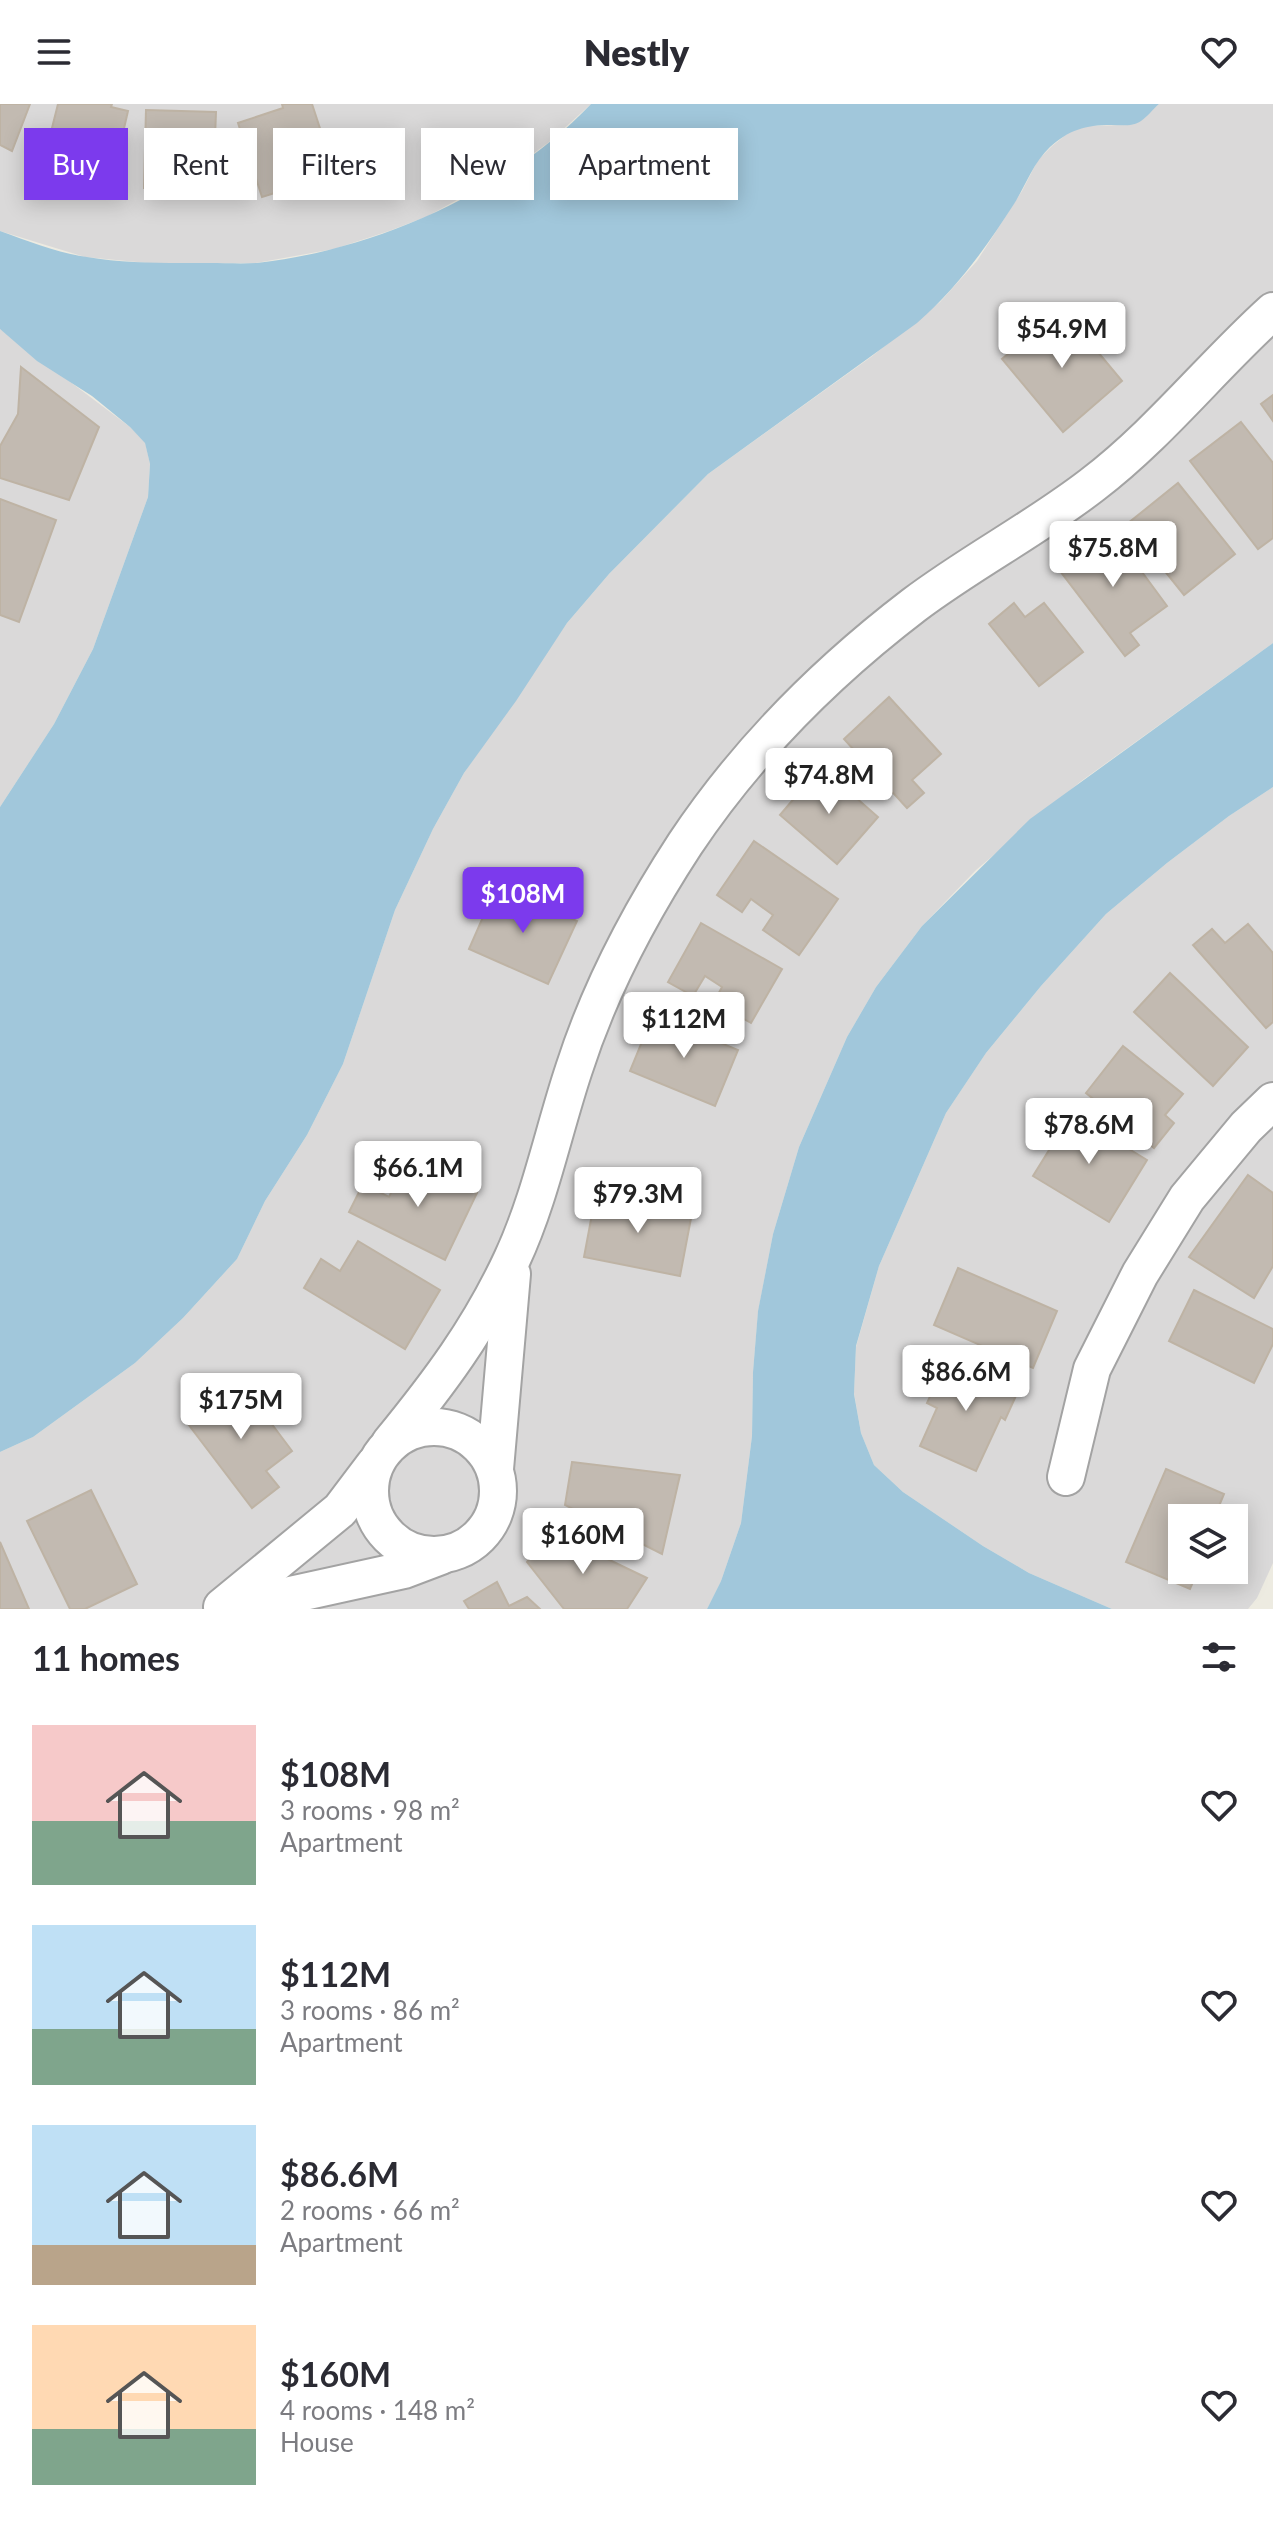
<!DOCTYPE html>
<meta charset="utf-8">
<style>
body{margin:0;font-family:Lato,sans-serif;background:#f7f7f7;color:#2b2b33;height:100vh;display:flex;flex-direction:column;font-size:30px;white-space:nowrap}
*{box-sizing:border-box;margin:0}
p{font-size:26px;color:#7c7c81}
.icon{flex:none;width:44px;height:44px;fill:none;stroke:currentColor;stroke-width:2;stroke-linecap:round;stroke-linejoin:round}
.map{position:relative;height:1505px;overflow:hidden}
.side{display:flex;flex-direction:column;background:#fff;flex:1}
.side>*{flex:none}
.top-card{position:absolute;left:24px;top:24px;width:800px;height:72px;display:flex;gap:16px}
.controls{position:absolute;left:1168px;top:1400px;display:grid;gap:16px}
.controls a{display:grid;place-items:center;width:80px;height:80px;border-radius:0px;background:#fff;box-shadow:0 4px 20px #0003;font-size:40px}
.price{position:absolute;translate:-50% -68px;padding:0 18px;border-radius:8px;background:#fff;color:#222;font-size:26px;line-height:52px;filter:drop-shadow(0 2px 4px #0008)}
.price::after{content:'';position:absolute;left:50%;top:48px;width:24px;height:18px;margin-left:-12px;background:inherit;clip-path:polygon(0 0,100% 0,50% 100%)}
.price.current{background:#7c3aed;color:#fff}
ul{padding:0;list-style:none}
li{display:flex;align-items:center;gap:24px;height:200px;padding:0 32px}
li span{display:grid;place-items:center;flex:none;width:224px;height:160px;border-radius:0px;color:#555}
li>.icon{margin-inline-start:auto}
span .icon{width:96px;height:96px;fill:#fffc;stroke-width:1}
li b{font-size:34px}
h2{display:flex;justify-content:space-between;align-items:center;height:96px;padding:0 32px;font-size:34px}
.pill{padding:0 28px;border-radius:0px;background:#fff;box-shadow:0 4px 20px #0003;font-size:28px;line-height:72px}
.pill.current{background:#7c3aed;color:#fff}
header{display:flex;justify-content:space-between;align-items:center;height:104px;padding:0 32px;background:#fff;font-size:36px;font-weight:800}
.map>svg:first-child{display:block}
.residential{fill:#dad9d9;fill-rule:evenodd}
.water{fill:#a1c7db}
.building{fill:#c2bab1;stroke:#beb3a4;stroke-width:2}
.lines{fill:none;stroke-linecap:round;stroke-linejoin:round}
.minor-casing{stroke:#a3a3a3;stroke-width:40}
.minor{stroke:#fff;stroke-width:36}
</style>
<header><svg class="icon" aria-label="menu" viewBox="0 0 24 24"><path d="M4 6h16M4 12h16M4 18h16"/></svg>Nestly<svg class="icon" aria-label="heart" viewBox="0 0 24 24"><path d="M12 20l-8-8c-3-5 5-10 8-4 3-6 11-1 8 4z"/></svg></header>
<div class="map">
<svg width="1273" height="1505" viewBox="0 0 1273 1505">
<rect width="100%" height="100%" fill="#edebe1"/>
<g class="residential">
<path d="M 0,0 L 591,0 L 549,38 L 511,66 L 428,112 L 389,127 L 334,145 L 256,159 L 158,160 L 85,153 L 0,127 Z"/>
<path d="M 1159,0 L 1273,0 L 1273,539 L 1080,678 L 976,766 L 922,822 L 876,883 L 847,933 L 799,1043 L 773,1130 L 758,1208 L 753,1268 L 752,1332 L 741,1419 L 721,1477 L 707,1505 L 0,1505 L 0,1348 L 33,1333 L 135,1259 L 183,1214 L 237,1155 L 265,1097 L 307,1031 L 343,960 L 395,806 L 433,725 L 464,669 L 567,519 L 609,470 L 708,370 L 871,253 L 940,198 L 977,157 L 1022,87 L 1038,56 L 1052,42 L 1072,26 L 1084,22 L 1128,21 L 1140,17 Z"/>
<path d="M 0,225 L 130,323 L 145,338 L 150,360 L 148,393 L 93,545 L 54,620 L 0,703 Z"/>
<path d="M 1273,683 L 1273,1459 L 1257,1494 L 1248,1505 L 1112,1505 L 1029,1469 L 983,1442 L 903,1388 L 874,1361 L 861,1329 L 854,1289 L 856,1243 L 879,1162 L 946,1009 L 986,949 L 1041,882 L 1106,810 L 1167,759 L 1229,712 ZM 1182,1414 L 1234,1414 L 1234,1466 L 1182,1466 Z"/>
</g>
<g class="water">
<path d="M 591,0 L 1159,0 C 1153,5 1147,13 1141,17 C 1132,23 1121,21 1111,21 C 1085,21 1069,26 1050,43 C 1033,59 1026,81 1014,100 C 985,145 958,183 917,219 L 708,370 L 609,470 L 567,519 L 516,597 L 464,669 L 433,725 L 395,806 L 343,960 L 307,1031 L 265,1097 L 237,1155 L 183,1214 L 135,1259 L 33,1333 L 0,1348 L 0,703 L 54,620 L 93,545 L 148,393 L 150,360 L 145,339 L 130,323 L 92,292 L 37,257 L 0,225 L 0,127 C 28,137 58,149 87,153 C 127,160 168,159 209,159 C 224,159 241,160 257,159 C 375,146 509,87 591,0 Z"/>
<path d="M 1273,539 L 1273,683 L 1229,712 L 1167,759 L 1106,810 L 1041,882 L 986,949 L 946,1009 L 879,1162 L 856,1242 L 854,1290 L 861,1329 L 874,1361 L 903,1388 L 983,1442 L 1029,1469 L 1112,1505 L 707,1505 L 721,1477 L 741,1419 L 752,1332 L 753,1268 L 758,1207 L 773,1130 L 799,1043 L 847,933 L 876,883 L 922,822 L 1030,715 Z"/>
</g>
<g class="building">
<path d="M 0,0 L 30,0 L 12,47 L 0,41 Z"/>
<path d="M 58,0 L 112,0 L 111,3 L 128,7 L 113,72 L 68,62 L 71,49 L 47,44 Z"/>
<path d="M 282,0 L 312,0 L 335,70 L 262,93 L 238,19 L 283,4 Z"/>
<path d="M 146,6 L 216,8 L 213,86 L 144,84 Z"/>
<path d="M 1062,205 L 1122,277 L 1063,328 L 1002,255 Z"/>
<path d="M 21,263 L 99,323 L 69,396 L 0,374 L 0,342 L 18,310 Z"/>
<path d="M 1273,291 L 1273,317 L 1261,300 Z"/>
<path d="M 1241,318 L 1273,359 L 1273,434 L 1258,445 L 1190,357 Z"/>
<path d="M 1178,379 L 1235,450 L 1184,491 L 1127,420 Z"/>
<path d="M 0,395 L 56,416 L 19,518 L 0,511 Z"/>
<path d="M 1114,430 L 1167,502 L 1130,529 L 1139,541 L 1125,552 L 1054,459 Z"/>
<path d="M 1014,499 L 1025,513 L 1044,499 L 1083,548 L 1039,582 L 989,520 Z"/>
<path d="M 889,593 L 941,650 L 912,676 L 924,689 L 907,704 L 844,635 Z"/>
<path d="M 821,663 L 878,713 L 837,760 L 780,711 Z"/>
<path d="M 754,737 L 838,795 L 799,851 L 763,826 L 773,811 L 751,795 L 742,808 L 717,791 Z"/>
<path d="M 497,781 L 577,817 L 548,880 L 469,845 Z"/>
<path d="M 701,819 L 782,865 L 751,919 L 714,898 L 722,883 L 705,872 L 693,892 L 668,878 Z"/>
<path d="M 1248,820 L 1273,849 L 1273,918 L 1266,924 L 1193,841 L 1212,825 L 1225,839 Z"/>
<path d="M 1170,869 L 1248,943 L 1213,982 L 1134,908 Z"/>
<path d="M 653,911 L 738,946 L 715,1002 L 630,967 Z"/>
<path d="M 1123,942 L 1183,990 L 1165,1011 L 1174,1019 L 1154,1044 L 1086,989 Z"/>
<path d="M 1062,1004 L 1147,1056 L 1109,1118 L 1033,1072 L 1059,1030 L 1050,1025 Z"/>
<path d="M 408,1055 L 477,1089 L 445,1156 L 349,1108 L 363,1080 L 389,1093 Z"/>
<path d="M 1248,1071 L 1273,1089 L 1273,1162 L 1254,1194 L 1189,1153 Z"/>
<path d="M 596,1089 L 692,1109 L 680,1172 L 584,1153 Z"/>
<path d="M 358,1137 L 440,1186 L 405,1245 L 304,1184 L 321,1155 L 340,1167 Z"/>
<path d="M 958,1164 L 1057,1207 L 1033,1264 L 934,1221 Z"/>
<path d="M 1194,1186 L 1273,1225 L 1273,1240 L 1254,1279 L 1169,1237 Z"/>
<path d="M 948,1253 L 1019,1285 L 1005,1316 L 1001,1313 L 976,1367 L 920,1342 L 937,1304 L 927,1299 Z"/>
<path d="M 238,1275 L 292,1347 L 266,1367 L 279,1383 L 252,1404 L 185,1316 Z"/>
<path d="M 572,1358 L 680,1371 L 662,1450 L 565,1401 Z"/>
<path d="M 1166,1365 L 1224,1390 L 1214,1414 L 1182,1414 L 1182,1466 L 1198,1466 L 1190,1485 L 1126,1458 Z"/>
<path d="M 91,1386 L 137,1480 L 85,1505 L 70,1505 L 27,1417 Z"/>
<path d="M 549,1427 L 647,1474 L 627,1505 L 564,1505 L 527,1458 Z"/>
<path d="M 0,1438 L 29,1505 L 0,1505 Z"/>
<path d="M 497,1478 L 509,1502 L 527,1493 L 540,1505 L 469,1505 L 464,1497 Z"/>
</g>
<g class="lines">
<defs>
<g id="minor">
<circle cx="434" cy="1387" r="64"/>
<path d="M 390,1339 C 439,1279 479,1226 512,1155 C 540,1095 553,1028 574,965 C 599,887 640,809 685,740 C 747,647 825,569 914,501 C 971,458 1035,425 1092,381 C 1159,330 1211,263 1273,207"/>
<path d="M 495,1365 L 512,1170"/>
<path d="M 1066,1373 L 1092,1265 L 1140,1170 L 1187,1094 L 1246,1023 L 1273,997"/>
<path d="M 222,1503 L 340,1406 L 374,1361"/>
<path d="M 226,1505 L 404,1466 L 441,1452"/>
</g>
</defs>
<use href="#minor" class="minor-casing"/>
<use href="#minor" class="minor"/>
</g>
</svg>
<div class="controls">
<a><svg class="icon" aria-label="layers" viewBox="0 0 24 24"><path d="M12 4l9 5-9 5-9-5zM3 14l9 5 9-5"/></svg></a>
</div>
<b class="price" style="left:1062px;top:266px">$54.9M</b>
<b class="price" style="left:1113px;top:485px">$75.8M</b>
<b class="price" style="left:829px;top:712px">$74.8M</b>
<b class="price current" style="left:523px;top:831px">$108M</b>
<b class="price" style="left:684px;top:956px">$112M</b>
<b class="price" style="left:1089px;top:1062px">$78.6M</b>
<b class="price" style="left:418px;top:1105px">$66.1M</b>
<b class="price" style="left:638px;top:1131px">$79.3M</b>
<b class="price" style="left:966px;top:1309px">$86.6M</b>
<b class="price" style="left:241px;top:1337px">$175M</b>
<b class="price" style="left:583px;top:1472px">$160M</b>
<div class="top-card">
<a class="pill current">Buy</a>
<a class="pill">Rent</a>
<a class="pill">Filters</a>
<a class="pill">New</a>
<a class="pill">Apartment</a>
</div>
</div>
<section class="side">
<h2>11 homes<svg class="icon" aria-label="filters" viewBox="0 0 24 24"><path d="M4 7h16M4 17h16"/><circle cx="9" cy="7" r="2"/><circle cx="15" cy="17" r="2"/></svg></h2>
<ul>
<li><span style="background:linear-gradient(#f6c9c9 60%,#7fa58c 0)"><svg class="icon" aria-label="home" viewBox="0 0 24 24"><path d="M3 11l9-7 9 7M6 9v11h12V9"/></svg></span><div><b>$108M</b><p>3 rooms · 98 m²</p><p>Apartment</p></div><svg class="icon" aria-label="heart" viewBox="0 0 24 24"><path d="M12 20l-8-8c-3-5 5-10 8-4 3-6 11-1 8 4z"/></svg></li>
<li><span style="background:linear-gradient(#bfe0f5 65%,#7fa58c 0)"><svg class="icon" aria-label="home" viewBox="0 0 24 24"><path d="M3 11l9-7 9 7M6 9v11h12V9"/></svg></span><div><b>$112M</b><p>3 rooms · 86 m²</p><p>Apartment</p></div><svg class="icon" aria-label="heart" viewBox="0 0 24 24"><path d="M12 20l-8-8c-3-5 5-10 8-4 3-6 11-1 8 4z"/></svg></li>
<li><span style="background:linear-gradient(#bfe0f5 75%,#b9a48a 0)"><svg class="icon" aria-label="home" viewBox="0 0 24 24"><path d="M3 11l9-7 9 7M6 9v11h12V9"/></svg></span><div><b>$86.6M</b><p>2 rooms · 66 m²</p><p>Apartment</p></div><svg class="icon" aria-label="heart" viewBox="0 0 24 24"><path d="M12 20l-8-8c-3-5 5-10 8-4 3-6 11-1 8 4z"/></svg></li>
<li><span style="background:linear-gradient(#ffd9b3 65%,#7fa58c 0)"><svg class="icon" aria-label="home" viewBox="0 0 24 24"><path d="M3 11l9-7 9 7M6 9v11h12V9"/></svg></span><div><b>$160M</b><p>4 rooms · 148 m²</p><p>House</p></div><svg class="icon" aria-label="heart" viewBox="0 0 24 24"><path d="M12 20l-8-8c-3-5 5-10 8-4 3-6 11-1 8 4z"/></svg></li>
</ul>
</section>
